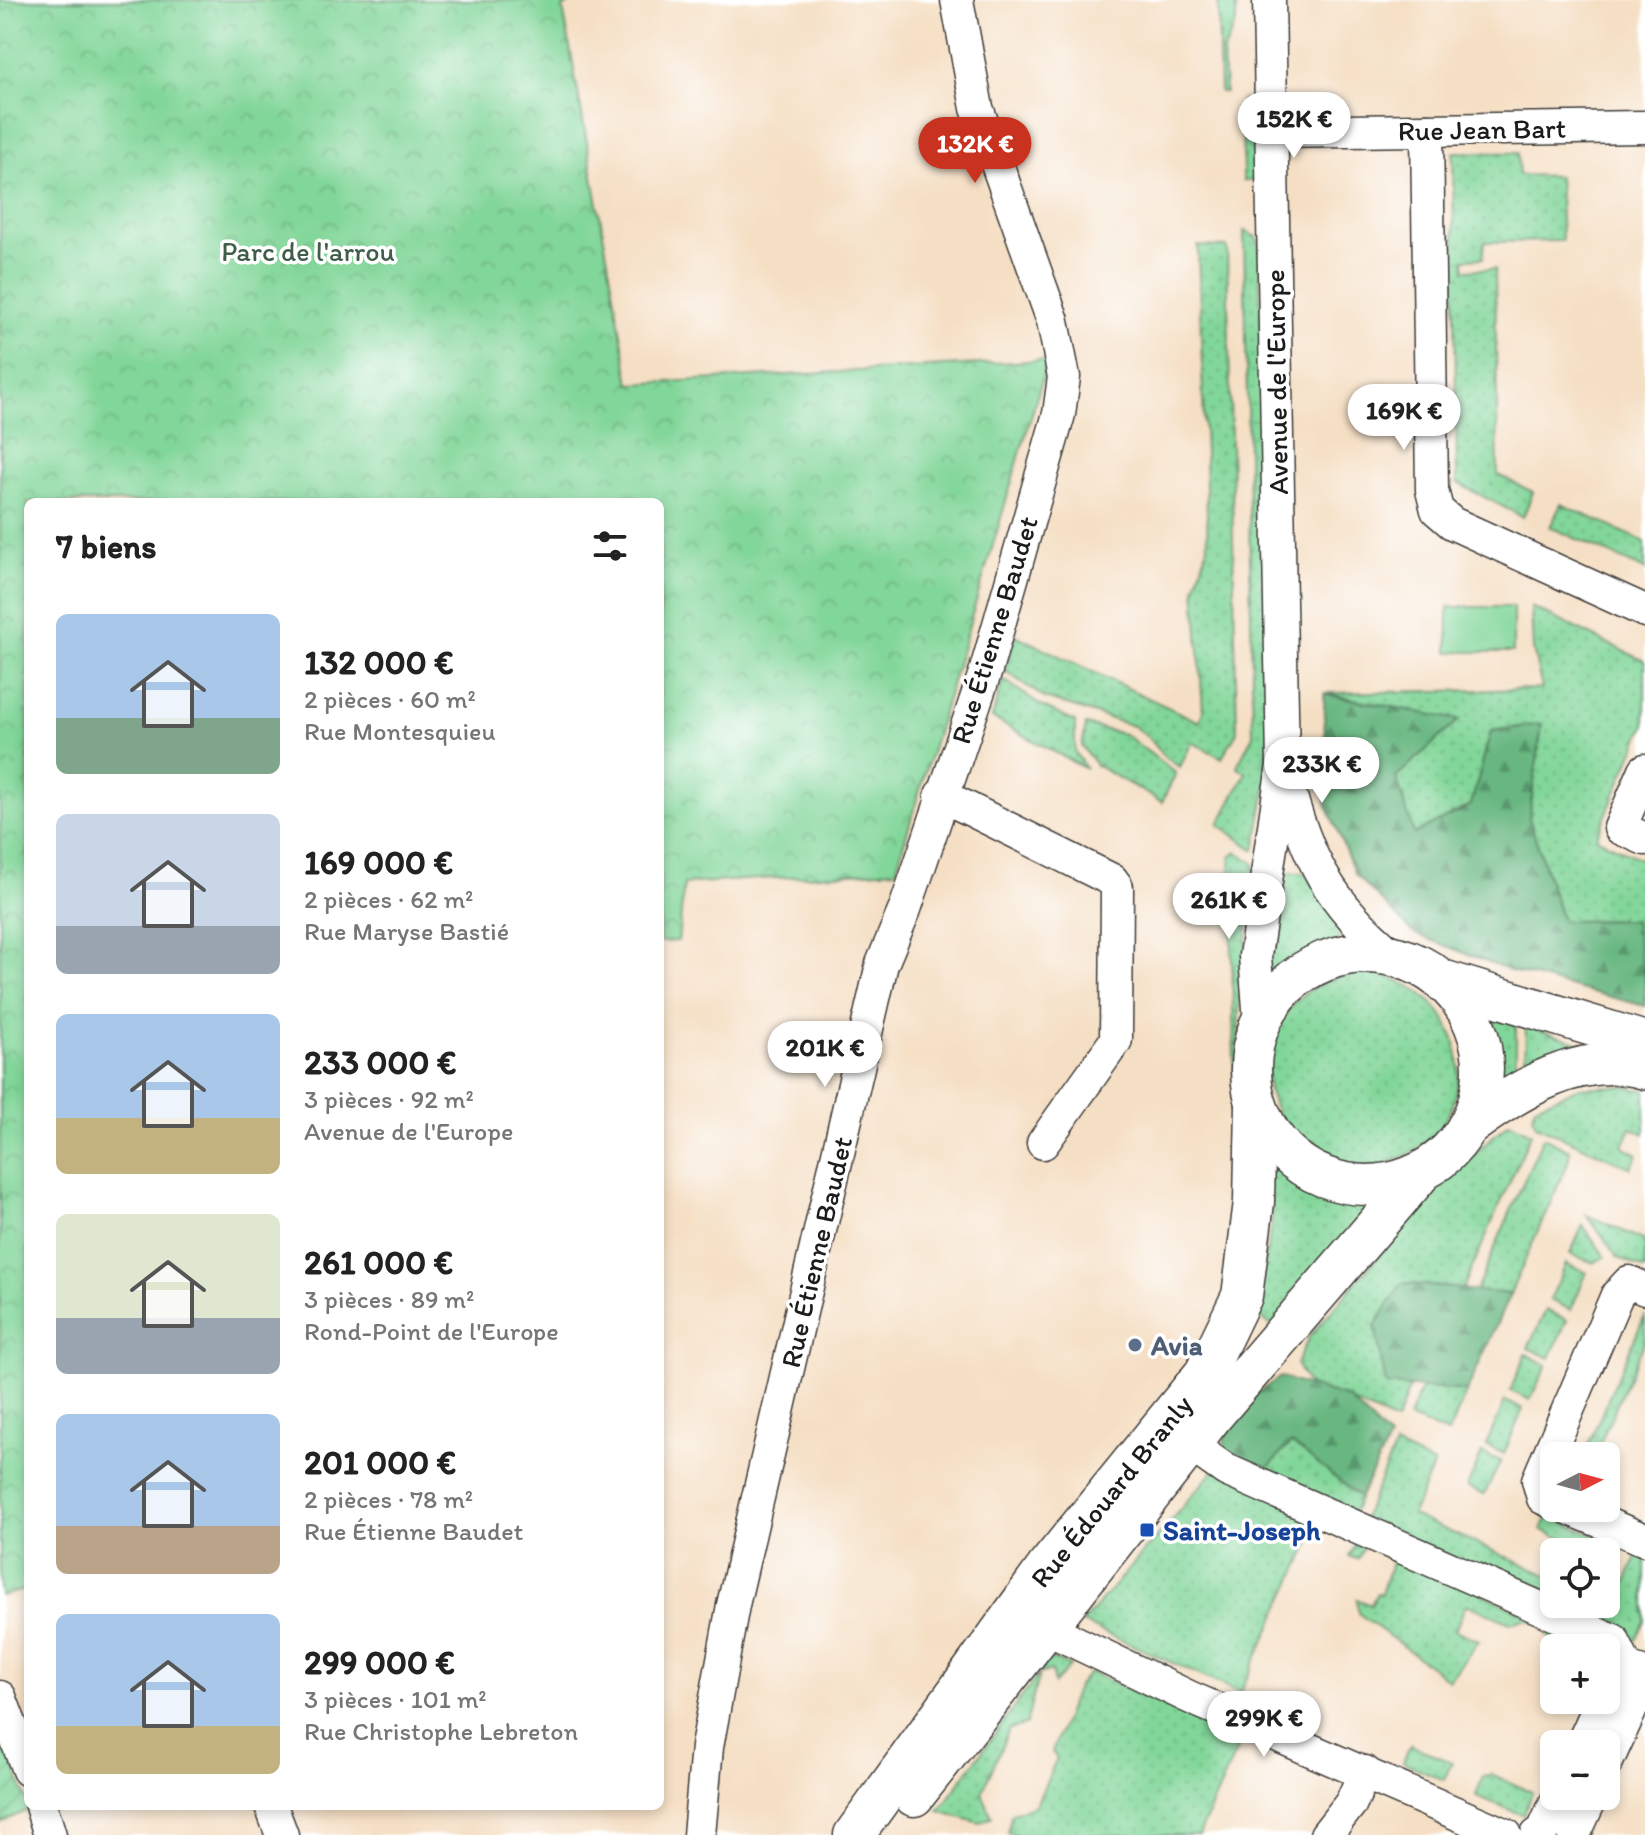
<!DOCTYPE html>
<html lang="fr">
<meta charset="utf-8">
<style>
body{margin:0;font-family:Itim,sans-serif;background:#f2f2f2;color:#222;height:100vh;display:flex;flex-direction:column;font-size:30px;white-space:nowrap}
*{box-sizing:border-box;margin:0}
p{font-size:26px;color:#767676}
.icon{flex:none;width:44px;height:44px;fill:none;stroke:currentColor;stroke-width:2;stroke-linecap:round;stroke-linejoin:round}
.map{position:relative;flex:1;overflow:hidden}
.side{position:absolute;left:24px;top:498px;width:640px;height:1312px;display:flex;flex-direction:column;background:#fff;border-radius:12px;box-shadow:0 4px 12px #0003}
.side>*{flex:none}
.needle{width:52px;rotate:84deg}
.controls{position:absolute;left:1540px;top:1442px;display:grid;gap:16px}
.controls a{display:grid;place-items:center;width:80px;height:80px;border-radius:12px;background:#fff;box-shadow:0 4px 12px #0003;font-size:40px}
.price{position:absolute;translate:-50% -68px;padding:0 18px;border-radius:28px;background:#fff;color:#222;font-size:26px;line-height:52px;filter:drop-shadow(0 2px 4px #0008)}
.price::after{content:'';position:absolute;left:50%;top:48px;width:24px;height:18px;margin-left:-12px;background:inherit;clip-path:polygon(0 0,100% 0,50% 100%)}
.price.on{background:#c8321e;color:#fff}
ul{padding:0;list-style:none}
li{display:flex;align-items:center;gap:24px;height:200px;padding:0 32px}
li span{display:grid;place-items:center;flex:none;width:224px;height:160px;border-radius:12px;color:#555}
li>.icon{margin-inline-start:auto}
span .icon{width:96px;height:96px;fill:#fffc;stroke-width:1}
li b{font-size:34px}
h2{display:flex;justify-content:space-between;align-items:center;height:96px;padding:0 32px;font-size:34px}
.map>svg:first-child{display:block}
.grass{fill:url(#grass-dots);stroke:#4e795a;stroke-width:2}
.forest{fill:url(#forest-firs);stroke:#426a4e;stroke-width:2}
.park{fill:url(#park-crowns);stroke:#4e795a;stroke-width:2}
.garden{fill:url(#garden-furrows);stroke:#4e795a;stroke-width:2}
.pitch{fill:#81d699;stroke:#4e795a;stroke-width:2}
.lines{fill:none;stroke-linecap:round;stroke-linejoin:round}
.minor-casing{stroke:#3d3935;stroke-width:35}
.major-casing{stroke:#3d3935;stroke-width:43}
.minor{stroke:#fff;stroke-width:32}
.major{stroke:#fff;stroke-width:40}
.service-dot{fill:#5c6f8a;stroke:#fff;stroke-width:3}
.transit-dot{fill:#1a4fb4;stroke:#fff;stroke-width:3}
.labels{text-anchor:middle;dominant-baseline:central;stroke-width:7;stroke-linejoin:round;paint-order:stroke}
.street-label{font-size:28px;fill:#1c1c1c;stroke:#fff}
.park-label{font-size:28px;fill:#3f5d48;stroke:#fff}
.service-label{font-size:28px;font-weight:bold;fill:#4e5e75;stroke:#fff;text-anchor:start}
.transit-label{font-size:28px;font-weight:bold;fill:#164399;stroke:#fff;text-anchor:start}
</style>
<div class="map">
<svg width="1645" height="1835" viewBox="0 0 1645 1835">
<defs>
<pattern id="grass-dots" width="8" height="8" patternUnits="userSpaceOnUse" patternTransform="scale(2)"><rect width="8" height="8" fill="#81d699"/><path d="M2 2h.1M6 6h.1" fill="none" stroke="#6fb783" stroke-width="1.8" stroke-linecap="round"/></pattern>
<pattern id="forest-firs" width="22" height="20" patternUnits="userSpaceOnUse" patternTransform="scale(2)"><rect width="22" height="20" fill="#68b781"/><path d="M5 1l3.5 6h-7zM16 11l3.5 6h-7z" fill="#559469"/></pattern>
<pattern id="park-crowns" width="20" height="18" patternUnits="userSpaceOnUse" patternTransform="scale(2)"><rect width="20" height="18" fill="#81d699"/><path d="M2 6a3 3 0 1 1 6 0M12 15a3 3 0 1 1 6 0" fill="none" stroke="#6fb783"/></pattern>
<pattern id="garden-furrows" width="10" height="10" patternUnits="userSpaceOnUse" patternTransform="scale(2)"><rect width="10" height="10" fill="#81d699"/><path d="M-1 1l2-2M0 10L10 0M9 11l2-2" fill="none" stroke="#6fb783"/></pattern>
</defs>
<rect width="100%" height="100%" fill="#fff"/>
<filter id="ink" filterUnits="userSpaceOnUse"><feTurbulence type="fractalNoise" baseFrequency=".0125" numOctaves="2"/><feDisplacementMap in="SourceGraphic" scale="16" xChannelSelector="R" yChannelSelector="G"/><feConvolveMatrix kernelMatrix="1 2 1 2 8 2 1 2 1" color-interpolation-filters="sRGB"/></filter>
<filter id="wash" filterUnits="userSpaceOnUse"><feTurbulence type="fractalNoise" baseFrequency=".006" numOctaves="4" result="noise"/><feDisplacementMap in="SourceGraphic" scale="32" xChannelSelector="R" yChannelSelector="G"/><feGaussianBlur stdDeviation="1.8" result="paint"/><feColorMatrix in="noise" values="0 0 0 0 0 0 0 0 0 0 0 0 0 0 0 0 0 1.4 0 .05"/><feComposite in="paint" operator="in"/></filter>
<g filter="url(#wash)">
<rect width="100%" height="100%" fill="#f5dfc4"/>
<g class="grass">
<path d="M 1218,0 L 1236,0 L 1236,23 L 1223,53 L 1225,92 L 1220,92 Z"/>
<path d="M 1260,100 L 1261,181 L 1243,181 L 1242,101 Z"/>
<path d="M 1453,152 L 1518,153 L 1519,175 L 1559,176 L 1562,241 L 1484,242 L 1483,258 L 1464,259 L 1465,270 L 1495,269 L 1498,475 L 1533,492 L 1523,517 L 1457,483 Z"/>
<path d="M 1244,231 L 1256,237 L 1259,243 L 1271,761 L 1255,850 L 1219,825 L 1246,773 L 1237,766 L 1253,735 Z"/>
<path d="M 1198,246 L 1227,247 L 1237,732 L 1222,758 L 1192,742 L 1180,767 L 1166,758 L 1149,738 L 1133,726 L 1045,698 L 1005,671 L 1015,635 L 1199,722 L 1203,711 L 1195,588 L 1208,546 Z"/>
<path d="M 1561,504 L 1645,542 L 1645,570 L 1550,527 Z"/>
<path d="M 1531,607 L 1645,661 L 1645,725 L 1596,838 L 1645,861 L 1645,982 L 1633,920 L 1562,921 L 1529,818 L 1542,724 L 1491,731 L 1471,805 L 1414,835 L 1396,777 L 1458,720 L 1324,693 L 1542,689 L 1533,649 Z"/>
<path d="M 1003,679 L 1041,706 L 1075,722 L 1075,752 L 1086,769 L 992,718 Z"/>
<path d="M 1086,725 L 1124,734 L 1176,773 L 1162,802 L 1097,766 L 1082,747 Z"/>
<path d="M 1237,852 L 1254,863 L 1255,873 L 1239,1007 L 1237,1076 L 1249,1140 L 1243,1198 L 1232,1194 L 1234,1064 L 1230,858 Z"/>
<path d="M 1278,872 L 1305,873 L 1345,928 L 1335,943 L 1309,952 L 1279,973 L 1268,967 Z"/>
<circle cx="1363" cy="1070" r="96"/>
<path d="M 1482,1002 L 1516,1021 L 1516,1079 L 1496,1088 L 1493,1046 Z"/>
<path d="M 1526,1026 L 1587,1045 L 1586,1052 L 1525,1071 Z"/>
<path d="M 1617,1086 L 1645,1090 L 1645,1134 L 1631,1128 L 1623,1146 L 1638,1154 L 1631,1168 L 1536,1125 L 1533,1117 L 1535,1106 L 1578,1088 Z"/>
<path d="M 1509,1122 L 1531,1133 L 1463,1289 L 1402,1283 L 1386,1384 L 1410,1386 L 1396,1422 C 1366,1409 1340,1395 1309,1386 L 1296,1364 L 1309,1337 L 1439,1186 Z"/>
<path d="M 1543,1137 L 1570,1150 L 1568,1163 L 1510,1294 L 1476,1291 Z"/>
<path d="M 1268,1168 C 1301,1169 1319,1203 1360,1197 L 1370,1209 L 1275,1329 L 1255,1312 L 1272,1222 Z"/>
<path d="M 1587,1215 L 1645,1241 L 1645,1270 L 1617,1257 Z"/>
<path d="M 1583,1225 L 1605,1257 L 1594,1263 L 1570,1254 Z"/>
<path d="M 1566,1264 L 1587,1272 L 1571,1310 L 1550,1300 Z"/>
<path d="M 1546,1310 L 1567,1320 L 1550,1358 L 1528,1348 Z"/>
<path d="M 1645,1315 L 1645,1341 L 1594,1456 L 1583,1456 Z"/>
<path d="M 1526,1354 L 1547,1365 L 1530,1400 L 1510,1391 Z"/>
<path d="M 1422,1387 L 1467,1391 L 1448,1434 L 1408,1418 Z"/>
<path d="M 1505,1401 L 1523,1409 L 1504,1454 L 1486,1445 Z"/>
<path d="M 1291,1442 L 1360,1497 L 1351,1517 L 1260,1476 Z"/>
<path d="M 1395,1446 L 1434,1464 L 1412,1515 L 1554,1578 L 1554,1604 L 1606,1604 L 1606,1601 L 1616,1606 L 1638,1554 L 1645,1557 L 1645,1621 L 1633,1646 L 1361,1524 Z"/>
<path d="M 1482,1453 L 1501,1461 L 1484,1495 L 1467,1487 Z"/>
<path d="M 1216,1468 L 1321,1520 L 1240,1693 L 1082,1623 Z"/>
<path d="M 1548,1516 L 1596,1536 L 1590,1551 L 1542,1530 Z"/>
<path d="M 1359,1536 L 1598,1648 L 1567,1648 L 1552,1641 L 1539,1623 L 1525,1619 L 1510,1623 L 1466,1604 L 1455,1630 L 1479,1641 L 1449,1680 L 1358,1613 L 1357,1599 L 1371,1605 L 1377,1593 L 1381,1594 L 1392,1559 L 1364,1546 L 1358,1559 L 1349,1557 Z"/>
<path d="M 1050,1658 L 1070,1666 L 1054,1684 L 1051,1670 L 1039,1674 L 1026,1725 L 1009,1729 L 982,1793 L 992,1817 L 979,1823 L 939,1811 Z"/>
<path d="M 1090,1672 L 1241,1740 L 1199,1835 L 1014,1835 L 1007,1832 L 1012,1813 L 1036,1805 L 1057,1758 L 1052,1752 L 1077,1687 Z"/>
<path d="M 1410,1745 L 1452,1762 L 1444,1780 L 1403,1762 Z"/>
<path d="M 1491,1774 L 1532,1792 L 1523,1815 L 1476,1796 L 1483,1776 L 1489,1777 Z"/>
</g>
<g class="forest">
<path d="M 1324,694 L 1459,720 L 1396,777 L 1414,834 L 1471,805 L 1491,731 L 1542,724 L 1529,818 L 1562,921 L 1634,920 L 1645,982 L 1645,1006 L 1510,971 L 1413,933 L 1355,874 L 1326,803 Z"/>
<path d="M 1402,1283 L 1510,1294 L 1467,1391 L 1386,1385 L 1375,1326 Z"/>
<path d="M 1280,1377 L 1348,1398 L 1389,1439 L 1360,1497 L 1291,1443 L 1260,1476 L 1223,1457 L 1227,1414 Z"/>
</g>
<path class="park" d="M 0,0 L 574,0 L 563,8 L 630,384 L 1048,360 L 896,870 L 684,884 L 678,941 L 660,942 L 660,502 L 28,502 L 28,1589 L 0,1596 Z"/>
<path class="garden" d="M 0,1729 L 30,1809 L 0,1823 Z"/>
<rect class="pitch" x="1448" y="607" width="65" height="45"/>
</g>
<g filter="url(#ink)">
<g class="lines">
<defs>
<g id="minor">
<path d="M 1427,130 L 1432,490 L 1437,510 L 1452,523 L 1645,611"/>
<path d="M 1271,132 L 1645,127"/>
<path d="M 1645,770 L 1620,828 L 1645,839"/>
<path d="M 1286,778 C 1306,857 1329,903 1393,955"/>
<path d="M 941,795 L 1112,880 L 1117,887 L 1116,1040 L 1043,1143"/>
<path d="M 1260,1022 L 1255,956 L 1283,765 L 1269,0"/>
<path d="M 1189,1444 L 1226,1470 L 1613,1640 L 1627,1668"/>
<path d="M 1554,1503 L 1543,1498 L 1538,1480 L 1617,1295 L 1629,1282 L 1645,1289"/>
<path d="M 1568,1508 L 1645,1540"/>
<path d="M 1046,1628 L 1189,1697 L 1506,1835"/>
<path d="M 1606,1691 L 1627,1668 L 1645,1674"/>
<path d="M 0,1697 L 28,1770"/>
<path d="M 1582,1744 L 1602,1700"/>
<path d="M 1606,1764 L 1645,1678"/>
<path d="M 41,1806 L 50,1835"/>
<path d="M 271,1806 L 282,1835"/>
<path d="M 699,1835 L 707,1747 L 733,1605 L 882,964 L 905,909 L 986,670 L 1059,414 L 1064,377 L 1053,321 L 977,108 L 957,0"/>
<path d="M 1326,1835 L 1351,1803 L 1365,1772"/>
<path d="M 1537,1835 L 1543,1831 L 1559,1796"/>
<path d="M 1574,1835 L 1592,1796"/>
</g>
<g id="major">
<circle cx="1367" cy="1069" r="116"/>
<path d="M 1442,980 L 1645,1042"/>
<path d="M 1469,1126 C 1519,1089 1580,1050 1645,1069"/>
<path d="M 914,1796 L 1214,1414 L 1421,1173"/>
<path d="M 854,1835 L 1048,1566 L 1205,1373 L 1242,1296 L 1254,1202 L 1256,1104"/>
</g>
</defs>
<use href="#minor" class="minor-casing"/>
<use href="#major" class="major-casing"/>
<use href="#minor" class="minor"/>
<use href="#major" class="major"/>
</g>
</g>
<circle class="service-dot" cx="1135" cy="1345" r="8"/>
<rect class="transit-dot" x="1139" y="1522" width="16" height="16" rx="4"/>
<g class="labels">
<g class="street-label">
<text transform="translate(1482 129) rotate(-1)">Rue Jean Bart</text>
<text transform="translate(1276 382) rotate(-91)">Avenue de l'Europe</text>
<text transform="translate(994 630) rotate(-73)">Rue Étienne Baudet</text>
<text transform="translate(816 1252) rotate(-77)">Rue Étienne Baudet</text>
<text transform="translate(1111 1491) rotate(-51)">Rue Édouard Branly</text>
</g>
<g class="park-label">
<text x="308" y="251">Parc de l'arrou</text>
</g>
<g class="service-label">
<text x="1151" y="1345">Avia</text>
</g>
<g class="transit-label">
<text x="1163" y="1530">Saint-Joseph</text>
</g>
</g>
</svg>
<div class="controls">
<a><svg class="needle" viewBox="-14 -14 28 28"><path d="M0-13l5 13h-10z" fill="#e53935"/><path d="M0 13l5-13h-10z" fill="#767676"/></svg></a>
<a><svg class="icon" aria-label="locate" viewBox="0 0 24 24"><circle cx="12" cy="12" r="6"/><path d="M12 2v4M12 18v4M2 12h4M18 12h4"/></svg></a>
<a>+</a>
<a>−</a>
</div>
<b class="price" style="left:1294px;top:160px">152K €</b>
<b class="price on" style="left:975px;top:185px">132K €</b>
<b class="price" style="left:1404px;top:452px">169K €</b>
<b class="price" style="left:1322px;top:805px">233K €</b>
<b class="price" style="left:1229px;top:941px">261K €</b>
<b class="price" style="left:825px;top:1089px">201K €</b>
<b class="price" style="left:1264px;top:1759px">299K €</b>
<section class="side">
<h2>7 biens<svg class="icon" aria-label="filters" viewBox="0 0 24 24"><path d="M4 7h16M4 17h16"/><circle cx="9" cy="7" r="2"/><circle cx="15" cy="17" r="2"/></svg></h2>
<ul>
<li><span style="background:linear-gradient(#a9c7e8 65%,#7fa58c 0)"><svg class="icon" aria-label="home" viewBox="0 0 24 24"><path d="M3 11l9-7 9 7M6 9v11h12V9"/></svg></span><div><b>132 000 €</b><p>2 pièces · 60 m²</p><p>Rue Montesquieu</p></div></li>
<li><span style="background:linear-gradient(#c9d6e8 70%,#9aa5b1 0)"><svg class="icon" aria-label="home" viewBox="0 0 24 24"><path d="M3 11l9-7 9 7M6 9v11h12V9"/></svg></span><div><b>169 000 €</b><p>2 pièces · 62 m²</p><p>Rue Maryse Bastié</p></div></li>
<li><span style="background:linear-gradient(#a9c7e8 65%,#c2b280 0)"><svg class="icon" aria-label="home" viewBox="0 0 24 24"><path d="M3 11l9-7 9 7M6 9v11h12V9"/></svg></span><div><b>233 000 €</b><p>3 pièces · 92 m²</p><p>Avenue de l'Europe</p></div></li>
<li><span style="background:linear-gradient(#dfe7d0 65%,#9aa5b1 0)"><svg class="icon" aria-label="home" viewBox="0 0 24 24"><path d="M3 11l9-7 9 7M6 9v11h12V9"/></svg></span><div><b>261 000 €</b><p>3 pièces · 89 m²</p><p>Rond-Point de l'Europe</p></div></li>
<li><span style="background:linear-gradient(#a9c7e8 70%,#b9a48a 0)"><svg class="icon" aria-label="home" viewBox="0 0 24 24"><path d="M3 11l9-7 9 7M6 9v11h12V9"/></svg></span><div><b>201 000 €</b><p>2 pièces · 78 m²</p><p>Rue Étienne Baudet</p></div></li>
<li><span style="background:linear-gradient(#a9c7e8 70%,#c2b280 0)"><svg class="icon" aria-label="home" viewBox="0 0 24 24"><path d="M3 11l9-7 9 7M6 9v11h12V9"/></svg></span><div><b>299 000 €</b><p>3 pièces · 101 m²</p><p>Rue Christophe Lebreton</p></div></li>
</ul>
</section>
</div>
